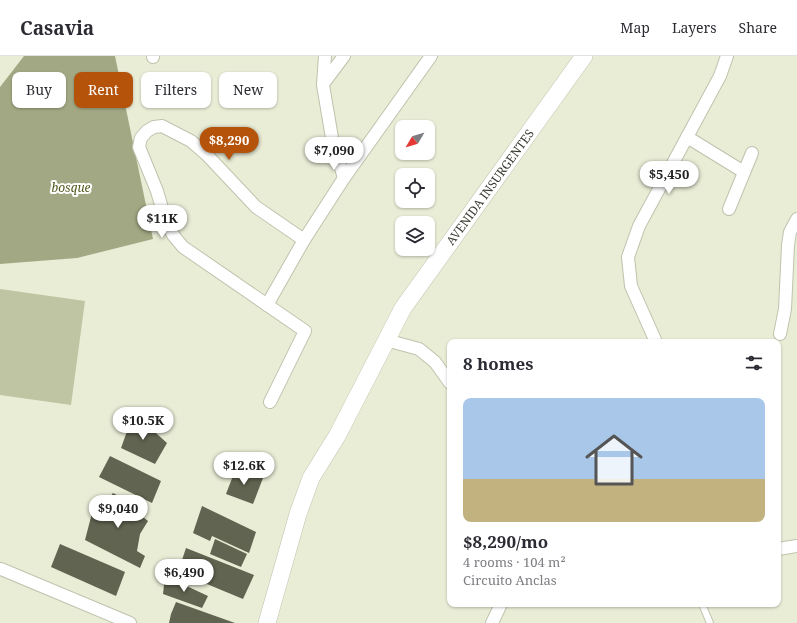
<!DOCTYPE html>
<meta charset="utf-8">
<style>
body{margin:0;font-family:"Noto Serif",serif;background:#f2f2f3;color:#2b2b33;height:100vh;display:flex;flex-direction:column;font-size:15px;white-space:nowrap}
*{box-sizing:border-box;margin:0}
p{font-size:13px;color:#7c7c81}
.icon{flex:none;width:22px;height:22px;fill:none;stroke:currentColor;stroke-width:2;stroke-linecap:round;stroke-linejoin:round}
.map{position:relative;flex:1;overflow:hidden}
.sheet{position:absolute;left:447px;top:283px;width:334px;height:268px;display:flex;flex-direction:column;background:#fff;border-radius:8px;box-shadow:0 1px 3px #0004}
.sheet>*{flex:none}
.hud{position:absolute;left:12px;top:16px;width:375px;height:36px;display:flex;gap:8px}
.needle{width:26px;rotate:232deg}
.controls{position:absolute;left:395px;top:64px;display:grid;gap:8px}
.controls a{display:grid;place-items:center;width:40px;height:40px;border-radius:8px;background:#fff;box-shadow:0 1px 3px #0004;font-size:20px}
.price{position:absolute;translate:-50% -34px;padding:0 9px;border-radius:14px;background:#fff;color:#222;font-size:13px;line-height:26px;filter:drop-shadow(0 1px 2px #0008)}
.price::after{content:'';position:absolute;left:50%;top:24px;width:12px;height:9px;margin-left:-6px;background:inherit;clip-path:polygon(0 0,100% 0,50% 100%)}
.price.current{background:#b45309;color:#fff}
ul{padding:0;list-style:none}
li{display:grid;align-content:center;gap:8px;height:212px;padding:0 16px}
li+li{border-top:1px solid #e1e1e2}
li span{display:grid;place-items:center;height:124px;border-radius:8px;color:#555}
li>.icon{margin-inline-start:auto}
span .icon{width:72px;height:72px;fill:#fffc;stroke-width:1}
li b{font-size:17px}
h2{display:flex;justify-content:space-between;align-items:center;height:48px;padding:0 16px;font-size:17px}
.chip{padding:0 14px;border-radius:8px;background:#fff;box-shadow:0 1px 3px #0004;font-size:14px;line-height:36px}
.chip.current{background:#b45309;color:#fff}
header{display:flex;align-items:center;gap:24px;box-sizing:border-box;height:56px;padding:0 20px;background:#fff;border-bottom:1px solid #e1e1e2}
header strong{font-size:19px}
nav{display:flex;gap:22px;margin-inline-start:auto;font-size:14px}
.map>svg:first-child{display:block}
.green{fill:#bfc5a3}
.forest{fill:#a3a884}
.building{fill:#616450}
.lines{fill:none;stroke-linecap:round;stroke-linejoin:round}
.lane-casing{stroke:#bfc3ad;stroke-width:8}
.street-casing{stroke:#bfc3ad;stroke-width:14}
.secondary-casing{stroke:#bfc3ad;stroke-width:18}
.lane{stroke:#fff;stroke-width:6}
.street{stroke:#fff;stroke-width:12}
.secondary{stroke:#fff;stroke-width:17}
.labels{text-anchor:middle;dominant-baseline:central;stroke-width:4;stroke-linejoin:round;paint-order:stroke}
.park-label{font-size:12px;font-style:italic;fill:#53591e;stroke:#fff}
.street-label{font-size:12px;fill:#3c3d34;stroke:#fff}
</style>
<header>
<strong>Casavia</strong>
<nav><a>Map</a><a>Layers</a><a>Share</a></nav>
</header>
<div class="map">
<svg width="797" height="567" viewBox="0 0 797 567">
<rect width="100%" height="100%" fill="#e9edd6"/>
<path class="green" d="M 0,233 L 85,245 L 71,349 L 0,339 Z"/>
<path class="forest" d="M 24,0 L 115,0 L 153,183 L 77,202 L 0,208 L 0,31 Z"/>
<g class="building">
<path d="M 137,360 L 167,387 L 155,408 L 121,392 L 130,367 Z"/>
<path d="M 110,400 L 161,425 L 152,447 L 99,421 Z"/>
<path d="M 236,412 L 263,422 L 253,448 L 226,438 Z"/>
<path d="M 113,437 L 144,454 L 143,461 L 148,465 L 140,478 L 137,495 L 145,500 L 140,512 L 85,484 L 92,457 L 102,442 L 108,444 Z"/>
<path d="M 202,450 L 256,476 L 249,497 L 212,480 L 210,485 L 193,477 Z"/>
<path d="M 215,483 L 247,498 L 241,511 L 210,498 Z"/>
<path d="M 60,488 L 125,516 L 116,540 L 51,511 Z"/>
<path d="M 186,492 L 254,519 L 243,543 L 178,516 Z"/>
<path d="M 165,520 L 208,540 L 202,552 L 163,538 Z"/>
<path d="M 176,546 L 235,567 L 169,567 L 171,558 Z"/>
</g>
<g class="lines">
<defs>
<path id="lane" d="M 702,548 L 710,567"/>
<g id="street">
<path d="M 325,0 L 323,29 L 332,82 L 344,122"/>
<path d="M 153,1 L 153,0"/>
<path d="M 323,28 L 344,0"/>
<path d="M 687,81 L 744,116"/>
<path d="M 729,153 L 752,97"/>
<path d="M 267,249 L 304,184 L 344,122 L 431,0"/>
<path d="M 780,278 L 785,253 L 788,189 L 790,176 L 797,163"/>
<path d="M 386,284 L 419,293 L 435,306 L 450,327"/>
<path d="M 656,286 L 631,230 L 628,201 L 639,170 L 720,20 L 727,0"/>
<path d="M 270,346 L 305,275 L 183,191 L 173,179 L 166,166 L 157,135 L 139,91 L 141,82 L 147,75 L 154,71 L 162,70 L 191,85 L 207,99 L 256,151 L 304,184"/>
<path d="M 778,493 L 797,490"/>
<path d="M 1,513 L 130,567"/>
<path d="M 492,567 L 501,548"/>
</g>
<path id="secondary" d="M 267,567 L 298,458 L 311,422 L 337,380 L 403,252 L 584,0"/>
</defs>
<use href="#lane" class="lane-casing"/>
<use href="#street" class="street-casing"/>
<use href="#secondary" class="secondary-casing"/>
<use href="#lane" class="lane"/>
<use href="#street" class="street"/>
<use href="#secondary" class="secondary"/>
</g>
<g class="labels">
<g class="park-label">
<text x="71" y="131">bosque</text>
</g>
<g class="street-label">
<text transform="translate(490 131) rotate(-54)">AVENIDA INSURGENTES</text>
</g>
</g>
</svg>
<div class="controls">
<a><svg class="needle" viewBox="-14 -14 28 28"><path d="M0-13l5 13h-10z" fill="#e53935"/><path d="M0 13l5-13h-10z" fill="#7c7c81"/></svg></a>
<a><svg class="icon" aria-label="locate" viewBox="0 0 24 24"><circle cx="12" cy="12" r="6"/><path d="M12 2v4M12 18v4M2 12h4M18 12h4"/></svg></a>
<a><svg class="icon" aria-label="layers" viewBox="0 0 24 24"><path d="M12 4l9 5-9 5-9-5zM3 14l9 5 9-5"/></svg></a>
</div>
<b class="price current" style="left:229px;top:105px">$8,290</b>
<b class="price" style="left:334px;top:115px">$7,090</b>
<b class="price" style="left:669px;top:139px">$5,450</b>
<b class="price" style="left:162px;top:183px">$11K</b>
<b class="price" style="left:143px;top:385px">$10.5K</b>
<b class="price" style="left:244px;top:430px">$12.6K</b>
<b class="price" style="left:118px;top:473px">$9,040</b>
<b class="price" style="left:184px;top:537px">$6,490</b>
<div class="hud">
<a class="chip">Buy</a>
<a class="chip current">Rent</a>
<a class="chip">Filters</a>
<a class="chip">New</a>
</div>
<section class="sheet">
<h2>8 homes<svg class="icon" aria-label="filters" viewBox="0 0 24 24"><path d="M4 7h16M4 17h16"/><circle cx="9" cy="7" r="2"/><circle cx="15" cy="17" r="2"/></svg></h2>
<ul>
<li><span style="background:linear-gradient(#a9c7e8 65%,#c2b280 0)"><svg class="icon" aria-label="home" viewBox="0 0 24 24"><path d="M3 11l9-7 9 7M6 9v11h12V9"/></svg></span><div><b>$8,290/mo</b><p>4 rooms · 104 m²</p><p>Circuito Anclas</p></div></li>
</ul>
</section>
</div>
